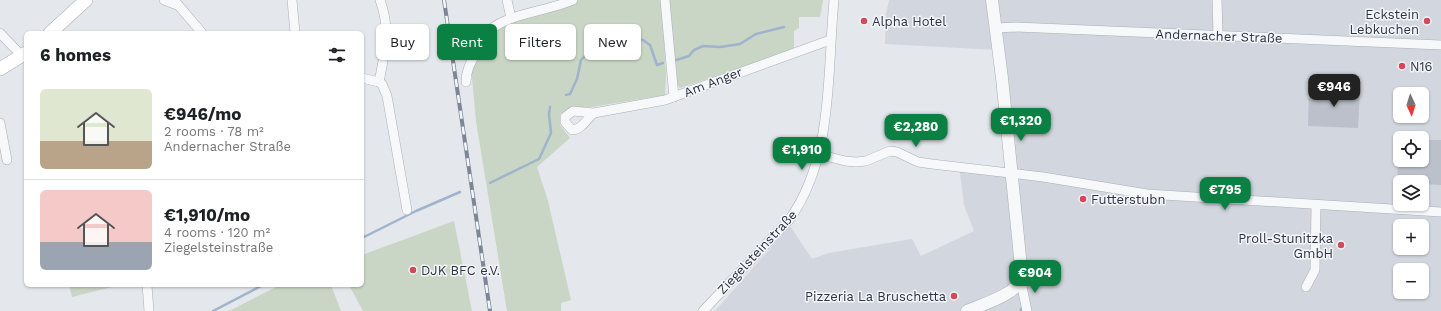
<!DOCTYPE html>
<meta charset="utf-8">
<style>
body{margin:0;font-family:"Work Sans",sans-serif;background:#f6f6f6;color:#202124;height:100vh;display:flex;flex-direction:column;font-size:15px;white-space:nowrap}
*{box-sizing:border-box;margin:0}
p{font-size:13px;color:#757577}
.icon{flex:none;width:22px;height:22px;fill:none;stroke:currentColor;stroke-width:2;stroke-linecap:round;stroke-linejoin:round}
.map{position:relative;flex:1;overflow:hidden}
.side{position:absolute;left:24px;top:31px;width:340px;height:256px;display:flex;flex-direction:column;background:#fff;border-radius:6px;box-shadow:0 1px 3px #0004}
.side>*{flex:none}
.top-card{position:absolute;left:376px;top:24px;width:380px;height:36px;display:flex;gap:8px}
.needle{width:26px;rotate:176deg}
.tools{position:absolute;left:1393px;top:87px;display:grid;gap:8px}
.tools a{display:grid;place-items:center;width:36px;height:36px;border-radius:6px;background:#fff;box-shadow:0 1px 3px #0004;font-size:20px}
.price{position:absolute;translate:-50% -34px;padding:0 9px;border-radius:8px;background:#0b8043;color:#fff;font-size:13px;line-height:26px;filter:drop-shadow(0 1px 2px #0008)}
.price::after{content:'';position:absolute;left:50%;top:24px;width:12px;height:9px;margin-left:-6px;background:inherit;clip-path:polygon(0 0,100% 0,50% 100%)}
.price.on{background:#222;color:#fff}
ul{padding:0;list-style:none}
li{display:flex;align-items:center;gap:12px;height:100px;padding:0 16px}
li+li{border-top:1px solid #e0e0e0}
li span{display:grid;place-items:center;flex:none;width:112px;height:80px;border-radius:6px;color:#555}
li>.icon{margin-inline-start:auto}
span .icon{width:48px;height:48px;fill:#fffc;stroke-width:1}
li b{font-size:17px}
h2{display:flex;justify-content:space-between;align-items:center;height:48px;padding:0 16px;font-size:17px}
.tag{padding:0 14px;border-radius:6px;background:#fff;box-shadow:0 1px 3px #0004;font-size:14px;line-height:36px}
.tag.on{background:#0b8043;color:#fff}
.map>svg:first-child{display:block}
.built{fill:#d2d6de;fill-rule:evenodd}
.green{fill:#c9d6c5}
.lines{fill:none;stroke-linecap:round;stroke-linejoin:round}
.stream{stroke:#9fb4cc;stroke-width:2.5}
.building{fill:#bbc0ca}
.minor-casing{stroke:#a9aeb7;stroke-width:10}
.tertiary-casing{stroke:#a9aeb7;stroke-width:13}
.secondary-casing{stroke:#a9aeb7;stroke-width:14}
.minor{stroke:#f7f8fa;stroke-width:9}
.tertiary{stroke:#f7f8fa;stroke-width:12}
.secondary{stroke:#fff;stroke-width:13}
.rail-casing{stroke:#7d8696;stroke-width:4}
.rail{stroke:#f4f6f9;stroke-width:2.5;stroke-dasharray:8;stroke-linecap:butt}
.poi-dot{fill:#d1495b;stroke:#f4f6f9;stroke-width:1.5}
.labels{text-anchor:middle;dominant-baseline:central;stroke-width:3;stroke-linejoin:round;paint-order:stroke}
.poi-label{font-size:13px;fill:#2b3445;stroke:#f4f6f9;text-anchor:start}
.street-label{font-size:13px;fill:#2b3445;stroke:#f4f6f9}
</style>
<div class="map">
<svg width="1441" height="311" viewBox="0 0 1441 311">
<rect width="100%" height="100%" fill="#e4e7ec"/>
<path class="built" d="M 889,0 L 1441,0 L 1441,311 L 715,311 L 790,226 L 812,259 L 829,253 L 912,239 L 921,256 L 974,231 L 964,205 L 959,165 L 1010,168 L 998,50 L 885,44 L 886,14 ZM 1400,94 L 1422,94 L 1422,116 L 1400,116 ZM 1400,138 L 1422,138 L 1422,160 L 1400,160 ZM 1400,182 L 1422,182 L 1422,204 L 1400,204 ZM 1400,226 L 1422,226 L 1422,248 L 1400,248 ZM 1400,270 L 1422,270 L 1422,292 L 1400,292 Z"/>
<g class="green">
<path d="M 579,0 L 662,0 L 666,75 L 665,95 L 592,107 L 573,108 L 560,114 L 560,125 L 570,138 L 537,167 L 548,201 L 571,300 L 561,303 L 561,311 L 507,311 L 476,121 L 471,67 L 488,36 L 511,22 L 564,7 Z"/>
<path d="M 668,0 L 823,0 L 820,17 L 799,17 L 799,28 L 794,31 L 794,50 L 680,88 L 677,84 Z"/>
<path d="M 454,221 L 472,311 L 363,311 L 349,285 L 362,285 L 362,255 Z"/>
<path d="M 69,285 L 120,285 L 72,297 Z"/>
<path d="M 280,285 L 331,285 L 341,311 L 229,311 Z"/>
</g>
<g class="lines">
<g class="stream">
<path d="M 676,60 L 689,56 L 694,50 L 703,46 L 720,47 L 740,44 L 756,34 L 784,27"/>
<path d="M 566,95 L 570,94 L 577,79 L 581,60 L 596,44 L 618,45 L 635,39 L 643,40 L 650,45 L 657,65 L 663,63"/>
<path d="M 490,183 L 539,159 L 551,133 L 549,114 L 550,107"/>
<path d="M 362,238 L 416,211 L 460,192"/>
<path d="M 1021,309 L 1021,311"/>
<path d="M 213,311 L 263,285"/>
</g>
</g>
<g class="building">
<path d="M 1309,88 L 1360,90 L 1358,128 L 1308,126 Z"/>
<path d="M 1422,140 L 1441,140 L 1441,185 L 1422,184 L 1422,182 L 1397,182 L 1398,160 L 1422,160 Z"/>
</g>
<g class="lines">
<defs>
<g id="minor">
<path d="M 164,0 L 177,5"/>
<path d="M 174,0 L 202,33"/>
<path d="M 292,0 L 295,33"/>
<path d="M 507,0 L 511,18"/>
<path d="M 665,0 L 674,97"/>
<path d="M 1217,0 L 1218,35"/>
<path d="M 996,28 L 1015,27 L 1441,45"/>
<path d="M 0,33 L 22,56"/>
<path d="M 362,78 L 379,82"/>
<path d="M 379,82 L 382,84 L 387,96 L 407,210"/>
<path d="M 379,82 C 385,51 391,30 380,0"/>
<path d="M 466,82 C 466,70 471,62 476,53 C 478,47 481,41 484,36 C 502,13 547,12 573,0"/>
<path d="M 594,113 C 586,119 583,129 572,130 L 565,122 L 565,117 L 573,111 L 594,113 L 665,100 L 830,40"/>
<path d="M 0,123 L 7,160"/>
<path d="M 818,154 L 845,161 L 856,162 L 866,161 L 890,151 L 897,152 L 918,162 L 932,164 L 1043,177 L 1147,194 L 1441,212"/>
<path d="M 1021,282 L 1027,311"/>
<path d="M 147,285 L 149,311"/>
<path d="M 1306,287 L 1315,270 L 1316,206"/>
<path d="M 703,311 L 789,220 C 834,158 827,73 834,0"/>
</g>
<path id="tertiary" d="M 967,311 C 983,304 1018,294 1022,277 L 1002,78 L 992,0"/>
<g id="secondary">
<path d="M 50,33 L 86,0"/>
<path d="M 0,69 L 26,53"/>
</g>
</defs>
<use href="#minor" class="minor-casing"/>
<use href="#tertiary" class="tertiary-casing"/>
<use href="#secondary" class="secondary-casing"/>
<use href="#minor" class="minor"/>
<use href="#tertiary" class="tertiary"/>
<use href="#secondary" class="secondary"/>
<defs>
<path id="rail" d="M 444,0 L 490,311"/>
</defs>
<use href="#rail" class="rail-casing"/>
<use href="#rail" class="rail"/>
</g>
<g class="poi-dot">
<circle cx="864" cy="21" r="4"/>
<circle cx="1427" cy="21" r="4"/>
<circle cx="1402" cy="66" r="4"/>
<circle cx="1083" cy="199" r="4"/>
<circle cx="1341" cy="245" r="4"/>
<circle cx="413" cy="270" r="4"/>
<circle cx="954" cy="296" r="4"/>
</g>
<g class="labels">
<g class="poi-label">
<text x="1419" y="14" text-anchor="end">Eckstein<tspan x="1419" dy="15">Lebkuchen</tspan></text>
<text x="872" y="21">Alpha Hotel</text>
<text x="1410" y="66">N16</text>
<text x="1091" y="199">Futterstubn</text>
<text x="1333" y="238" text-anchor="end">Proll-Stunitzka<tspan x="1333" dy="15">GmbH</tspan></text>
<text x="421" y="270">DJK BFC e.V.</text>
<text x="946" y="296" text-anchor="end">Pizzeria La Bruschetta</text>
</g>
<g class="street-label">
<text transform="translate(1219 36) rotate(2)">Andernacher Straße</text>
<text transform="translate(713 82) rotate(-21)">Am Anger</text>
<text transform="translate(757 252) rotate(-47)">Ziegelsteinstraße</text>
</g>
</g>
</svg>
<div class="tools">
<a><svg class="needle" viewBox="-14 -14 28 28"><path d="M0-13l5 13h-10z" fill="#e53935"/><path d="M0 13l5-13h-10z" fill="#757577"/></svg></a>
<a><svg class="icon" aria-label="locate" viewBox="0 0 24 24"><circle cx="12" cy="12" r="6"/><path d="M12 2v4M12 18v4M2 12h4M18 12h4"/></svg></a>
<a><svg class="icon" aria-label="layers" viewBox="0 0 24 24"><path d="M12 4l9 5-9 5-9-5zM3 14l9 5 9-5"/></svg></a>
<a>+</a>
<a>−</a>
</div>
<b class="price on" style="left:1334px;top:108px">€946</b>
<b class="price" style="left:1021px;top:142px">€1,320</b>
<b class="price" style="left:916px;top:148px">€2,280</b>
<b class="price" style="left:802px;top:171px">€1,910</b>
<b class="price" style="left:1225px;top:211px">€795</b>
<b class="price" style="left:1035px;top:294px">€904</b>
<div class="top-card">
<a class="tag">Buy</a>
<a class="tag on">Rent</a>
<a class="tag">Filters</a>
<a class="tag">New</a>
</div>
<section class="side">
<h2>6 homes<svg class="icon" aria-label="filters" viewBox="0 0 24 24"><path d="M4 7h16M4 17h16"/><circle cx="9" cy="7" r="2"/><circle cx="15" cy="17" r="2"/></svg></h2>
<ul>
<li><span style="background:linear-gradient(#dfe7d0 65%,#b9a48a 0)"><svg class="icon" aria-label="home" viewBox="0 0 24 24"><path d="M3 11l9-7 9 7M6 9v11h12V9"/></svg></span><div><b>€946/mo</b><p>2 rooms · 78 m²</p><p>Andernacher Straße</p></div></li>
<li><span style="background:linear-gradient(#f6c9c9 65%,#9aa5b1 0)"><svg class="icon" aria-label="home" viewBox="0 0 24 24"><path d="M3 11l9-7 9 7M6 9v11h12V9"/></svg></span><div><b>€1,910/mo</b><p>4 rooms · 120 m²</p><p>Ziegelsteinstraße</p></div></li>
</ul>
</section>
</div>
